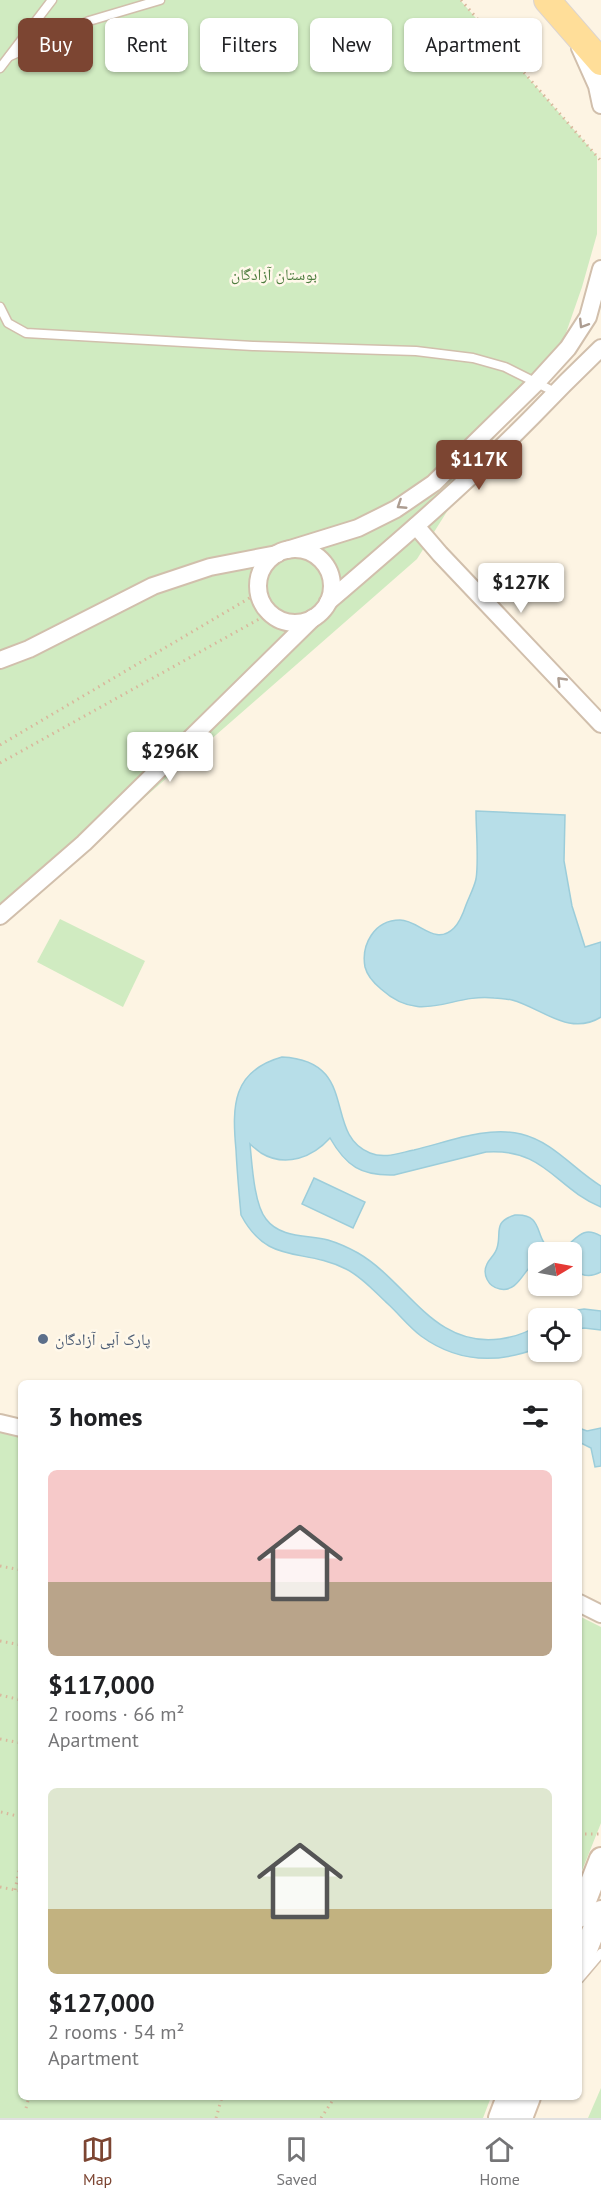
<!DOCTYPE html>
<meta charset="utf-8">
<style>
body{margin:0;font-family:"PT Sans","Noto Naskh Arabic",sans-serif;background:#f6f6f6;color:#202124;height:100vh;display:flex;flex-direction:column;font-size:22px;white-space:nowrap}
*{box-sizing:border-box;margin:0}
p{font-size:20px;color:#757577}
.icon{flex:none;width:33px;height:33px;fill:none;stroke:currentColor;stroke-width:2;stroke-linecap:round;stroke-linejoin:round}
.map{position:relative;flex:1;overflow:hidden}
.side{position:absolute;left:18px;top:1380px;width:564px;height:720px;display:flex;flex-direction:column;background:#fff;border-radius:9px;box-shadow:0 2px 4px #0004}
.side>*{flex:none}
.banner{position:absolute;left:18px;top:18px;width:566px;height:54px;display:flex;gap:12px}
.needle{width:39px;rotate:80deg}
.buttons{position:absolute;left:528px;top:1242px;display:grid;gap:12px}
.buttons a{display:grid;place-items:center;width:54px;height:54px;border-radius:9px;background:#fff;box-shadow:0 2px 4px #0004;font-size:30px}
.price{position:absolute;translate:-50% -51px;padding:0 14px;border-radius:6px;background:#fff;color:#222;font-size:20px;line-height:39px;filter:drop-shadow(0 2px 3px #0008)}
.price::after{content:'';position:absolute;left:50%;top:36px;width:18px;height:14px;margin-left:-9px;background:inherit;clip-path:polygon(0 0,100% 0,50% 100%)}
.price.active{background:#7c4532;color:#fff}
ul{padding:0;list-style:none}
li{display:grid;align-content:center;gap:12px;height:318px;padding:0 30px}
li span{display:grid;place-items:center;height:186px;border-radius:9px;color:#555}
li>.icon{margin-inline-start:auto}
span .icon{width:108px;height:108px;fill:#fffc;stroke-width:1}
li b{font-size:26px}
h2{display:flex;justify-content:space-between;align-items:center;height:72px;padding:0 30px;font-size:26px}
.pill{padding:0 21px;border-radius:9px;background:#fff;box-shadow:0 2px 4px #0004;font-size:21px;line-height:54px}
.pill.active{background:#7c4532;color:#fff}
.tab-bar{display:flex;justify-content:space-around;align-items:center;height:84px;border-top:2px solid #e0e0e0;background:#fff;font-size:16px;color:#757577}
.tab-bar a{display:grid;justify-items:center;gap:3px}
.tab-bar .active{color:#7c4532}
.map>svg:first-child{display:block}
.green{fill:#d0ebc1}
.water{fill:#b7dee8;stroke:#9ccdda;stroke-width:1.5}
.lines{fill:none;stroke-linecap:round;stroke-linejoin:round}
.service-casing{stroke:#d1bfac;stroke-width:11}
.minor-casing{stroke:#d1bfac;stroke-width:20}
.secondary-casing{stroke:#d4bea9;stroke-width:26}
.primary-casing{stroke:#dcd4cf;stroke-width:28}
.path{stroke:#d9b79c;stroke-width:3;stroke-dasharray:1.5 4.5;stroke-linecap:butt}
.service{stroke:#fff;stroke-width:8}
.minor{stroke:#fff;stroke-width:16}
.secondary{stroke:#fff;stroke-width:22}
.primary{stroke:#ffde99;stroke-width:26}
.oneway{stroke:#ad9d91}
.service-dot{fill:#5c6f8a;stroke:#fff8ea;stroke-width:2}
.labels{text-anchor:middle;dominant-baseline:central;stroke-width:5;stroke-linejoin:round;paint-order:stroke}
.park-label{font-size:16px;fill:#4e7d3f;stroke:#fff8ea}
.service-label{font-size:16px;fill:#4e5e75;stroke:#fff8ea;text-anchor:start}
</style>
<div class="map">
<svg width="601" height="2118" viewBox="0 0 601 2118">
<rect width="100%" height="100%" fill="#fdf4e3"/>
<g class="green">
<path d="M 0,0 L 460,0 L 597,156 L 597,234 L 582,287 L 559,353 L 537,369 L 417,559 L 0,924 Z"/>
<path d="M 60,919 L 145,961 L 123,1007 L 37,962 Z"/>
<path d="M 0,1428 L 21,1434 L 21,2097 L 491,2097 L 483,2118 L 0,2118 Z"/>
<path d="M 579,1616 L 601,1627 L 601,1823 L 579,1878 Z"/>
<path d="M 601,2088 L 601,2118 L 588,2118 Z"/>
</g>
<g class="water">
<path d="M 476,811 L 565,815 L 564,861 L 572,906 L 585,947 L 601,942 L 601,1017 C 569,1037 542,1008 512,1000 C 506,999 500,998 494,998 C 451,993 422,1026 381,989 C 375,984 367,975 365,967 C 361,945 374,920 400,920 C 419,920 435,947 454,928 C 460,922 463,914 466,905 C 469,897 474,888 476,879 C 479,861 476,831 476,811 Z"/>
<path d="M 282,1057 C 361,1061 322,1134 370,1153 C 385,1159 399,1153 414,1150 C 448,1142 486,1126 521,1134 C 554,1142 574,1170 601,1186 L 601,1207 C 555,1188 545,1148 486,1152 L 394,1175 C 361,1176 346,1166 330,1138 C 313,1157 286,1168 261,1153 C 257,1150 253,1147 250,1144 C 252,1164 254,1204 266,1219 C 280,1238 307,1235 328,1240 C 338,1243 349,1248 358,1253 C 408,1282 433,1348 500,1339 C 514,1337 527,1333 538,1325 L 538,1348 C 497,1364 458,1363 421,1336 C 409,1327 399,1314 388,1304 C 375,1292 362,1277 346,1269 C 302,1247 268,1266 241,1215 C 239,1193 237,1171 236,1150 C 232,1106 232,1071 282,1057 Z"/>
<path d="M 314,1178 L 365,1202 L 353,1228 L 302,1204 Z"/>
<path d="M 515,1215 C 547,1213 532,1243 554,1250 C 575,1250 576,1222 601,1236 L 601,1272 C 590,1278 580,1276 572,1267 L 572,1252 L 538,1252 L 538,1260 C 524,1267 519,1293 500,1289 C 488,1287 482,1274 487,1264 C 490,1258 495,1255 497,1248 C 502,1233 492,1222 515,1215 Z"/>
<path d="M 584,1309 L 601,1311 L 601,1330 L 584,1328 L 572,1330 L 572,1318 L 548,1318 L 565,1312 Z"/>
<path d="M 579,1428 L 587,1431 L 601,1428 L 601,1466 L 595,1467 L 591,1448 L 579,1442 Z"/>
</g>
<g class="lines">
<defs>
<g id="service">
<path d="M 10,56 L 89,21 L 160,0"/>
<path d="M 0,68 L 52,0"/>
<path d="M 0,307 L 8,323 L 26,333 L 253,346 L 416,351 L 473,358 L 505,367 L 555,392"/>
<path d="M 579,1979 L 601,1953"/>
</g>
<g id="minor">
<path d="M 580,48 L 597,86 L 601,105"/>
<path d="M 416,526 L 440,554 L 601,724"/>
<circle cx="295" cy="586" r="37"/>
<path d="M 287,550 L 358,528 L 396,509 L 434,483 L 537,382 L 568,348 L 588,317 L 601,269"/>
<path d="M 328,602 C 398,542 468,482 533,416 C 555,393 578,370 601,348"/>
<path d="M 0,660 L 29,649 L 153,586 L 210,567 L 277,554"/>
<path d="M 0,916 L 84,843 L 313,618"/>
<path d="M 0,1423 L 21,1428"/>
<path d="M 579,1603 L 601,1614"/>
</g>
<g id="secondary">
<path d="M 579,1916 L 601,1859"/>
<path d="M 579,1967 L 601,1912"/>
<path d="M 500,2118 L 508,2097"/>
<path d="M 521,2118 L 529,2097"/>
</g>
<path id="primary" d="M 547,0 L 601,62"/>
</defs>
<use href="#service" class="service-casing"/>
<use href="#minor" class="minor-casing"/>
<use href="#secondary" class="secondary-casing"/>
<use href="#primary" class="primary-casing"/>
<g class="path">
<path d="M 461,0 L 601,161"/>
<path d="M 0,745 L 258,593"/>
<path d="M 0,763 L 270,613"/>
<path d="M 0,1566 L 21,1570"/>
<path d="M 0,1641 L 21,1645"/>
<path d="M 0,1695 L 21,1700"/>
<path d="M 0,1739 L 21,1743"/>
<path d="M 1,1812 L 21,1817"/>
<path d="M 579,1834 L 601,1834"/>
<path d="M 0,1887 L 21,1891"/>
<path d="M 15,1890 L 21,1861"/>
<path d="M 26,2108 L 29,2097"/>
<path d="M 216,2118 L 222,2097"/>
<path d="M 321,2118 L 335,2097"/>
</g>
<use href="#service" class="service"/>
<use href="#minor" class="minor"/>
<use href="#secondary" class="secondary"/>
<use href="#primary" class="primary"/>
</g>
<defs><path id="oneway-chevron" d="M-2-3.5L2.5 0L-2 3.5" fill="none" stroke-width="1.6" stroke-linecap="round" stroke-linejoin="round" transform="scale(1.5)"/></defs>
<g class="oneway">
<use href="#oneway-chevron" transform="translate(583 324) rotate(122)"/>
<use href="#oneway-chevron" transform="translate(401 505) rotate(147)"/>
<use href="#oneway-chevron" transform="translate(561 681) rotate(-134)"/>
</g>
<circle class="service-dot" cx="43" cy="1339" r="6"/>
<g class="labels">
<g class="park-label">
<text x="274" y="274">بوستان آزادگان</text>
</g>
<g class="service-label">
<text x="55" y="1339">پارک آبی آزادگان</text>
</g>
</g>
</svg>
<div class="buttons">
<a><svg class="needle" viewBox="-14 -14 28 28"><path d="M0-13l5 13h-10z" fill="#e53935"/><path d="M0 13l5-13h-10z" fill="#757577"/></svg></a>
<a><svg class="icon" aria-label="locate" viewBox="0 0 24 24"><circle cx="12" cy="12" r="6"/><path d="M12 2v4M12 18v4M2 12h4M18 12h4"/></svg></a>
</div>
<b class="price active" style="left:479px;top:491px">$117K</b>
<b class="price" style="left:521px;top:614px">$127K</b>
<b class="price" style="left:170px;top:783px">$296K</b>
<div class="banner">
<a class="pill active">Buy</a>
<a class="pill">Rent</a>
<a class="pill">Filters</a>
<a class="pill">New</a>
<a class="pill">Apartment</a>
</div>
<section class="side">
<h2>3 homes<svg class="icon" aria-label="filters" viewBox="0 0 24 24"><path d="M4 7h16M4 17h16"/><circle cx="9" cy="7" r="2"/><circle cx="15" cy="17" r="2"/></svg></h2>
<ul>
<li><span style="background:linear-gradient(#f6c9c9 60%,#b9a48a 0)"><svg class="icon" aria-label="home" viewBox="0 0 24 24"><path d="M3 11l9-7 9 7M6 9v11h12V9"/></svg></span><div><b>$117,000</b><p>2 rooms · 66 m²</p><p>Apartment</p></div></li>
<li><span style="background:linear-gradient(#dfe7d0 65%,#c2b280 0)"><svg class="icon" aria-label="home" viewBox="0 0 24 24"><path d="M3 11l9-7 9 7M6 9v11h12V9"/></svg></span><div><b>$127,000</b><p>2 rooms · 54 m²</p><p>Apartment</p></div></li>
</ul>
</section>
</div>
<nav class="tab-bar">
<a class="active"><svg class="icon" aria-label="map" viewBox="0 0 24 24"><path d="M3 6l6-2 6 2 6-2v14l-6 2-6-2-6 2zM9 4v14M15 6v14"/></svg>Map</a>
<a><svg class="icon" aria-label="saved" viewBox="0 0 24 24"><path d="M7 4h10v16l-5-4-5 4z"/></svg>Saved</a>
<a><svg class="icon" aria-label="home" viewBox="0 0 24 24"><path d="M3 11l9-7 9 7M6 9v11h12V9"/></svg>Home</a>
</nav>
